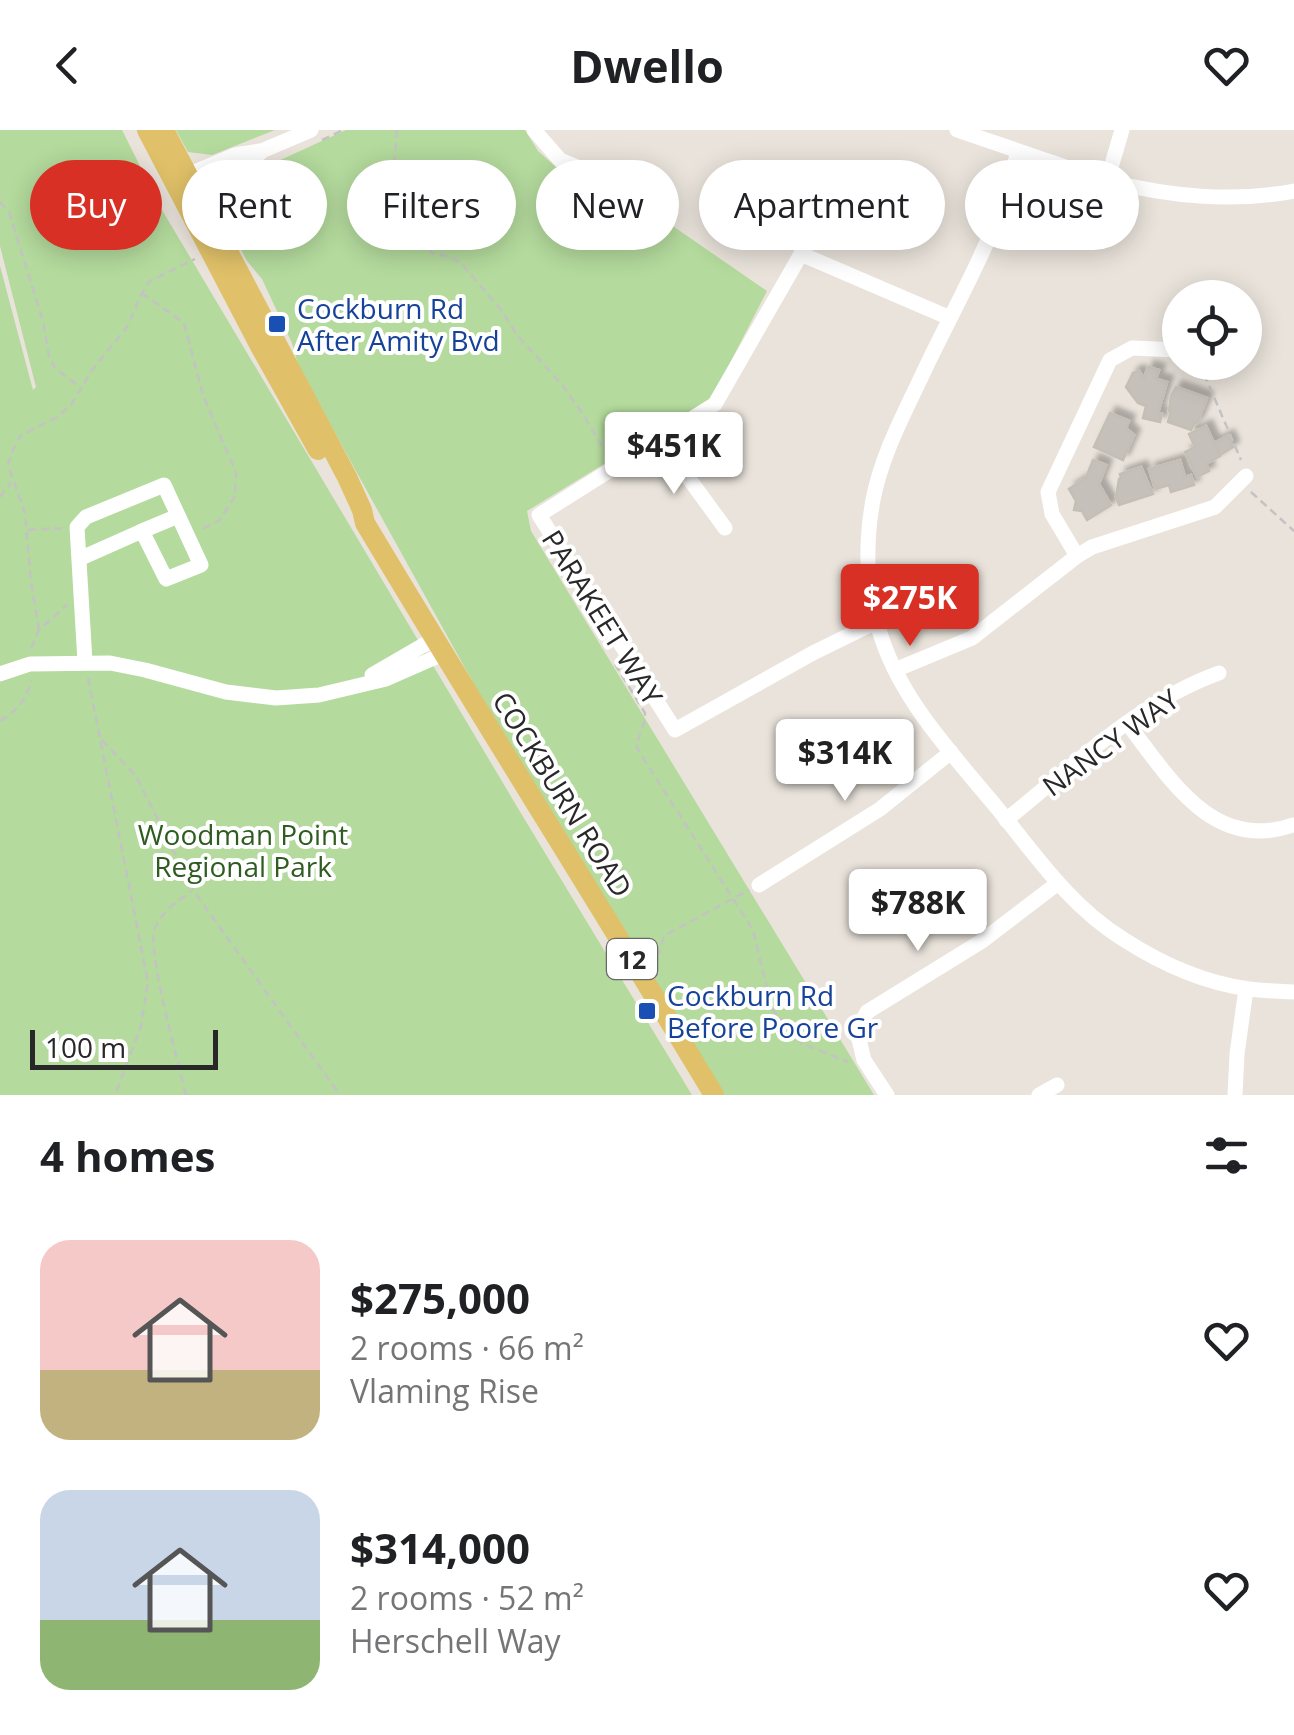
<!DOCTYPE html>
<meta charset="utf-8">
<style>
body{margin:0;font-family:"Open Sans",sans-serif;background:#f2f2f2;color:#202124;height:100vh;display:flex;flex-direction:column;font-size:38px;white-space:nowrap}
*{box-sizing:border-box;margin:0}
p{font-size:32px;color:#757577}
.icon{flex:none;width:55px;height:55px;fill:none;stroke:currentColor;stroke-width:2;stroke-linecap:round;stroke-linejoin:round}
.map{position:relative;height:965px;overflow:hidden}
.drawer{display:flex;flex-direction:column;background:#fff;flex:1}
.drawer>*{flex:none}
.hud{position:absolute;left:30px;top:30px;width:1235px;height:90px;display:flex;gap:20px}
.controls{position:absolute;left:1162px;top:150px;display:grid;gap:20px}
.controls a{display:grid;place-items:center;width:100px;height:100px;border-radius:50%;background:#fff;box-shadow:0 5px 25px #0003;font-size:50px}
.scale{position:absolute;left:30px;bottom:25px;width:188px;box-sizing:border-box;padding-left:10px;border:5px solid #282828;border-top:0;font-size:28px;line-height:35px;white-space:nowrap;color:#282828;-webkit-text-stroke:8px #fff;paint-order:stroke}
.price{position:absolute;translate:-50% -85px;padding:0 22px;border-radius:10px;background:#fff;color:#222;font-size:32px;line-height:65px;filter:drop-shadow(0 2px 5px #0008)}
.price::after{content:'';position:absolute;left:50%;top:60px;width:30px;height:22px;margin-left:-15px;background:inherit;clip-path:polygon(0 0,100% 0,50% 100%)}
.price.active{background:#d93025;color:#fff}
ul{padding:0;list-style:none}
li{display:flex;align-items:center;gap:30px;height:250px;padding:0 40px}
li span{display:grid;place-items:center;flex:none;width:280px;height:200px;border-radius:30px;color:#555}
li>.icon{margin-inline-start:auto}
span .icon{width:120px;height:120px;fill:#fffc;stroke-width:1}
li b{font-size:42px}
h2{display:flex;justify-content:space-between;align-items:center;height:120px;padding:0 40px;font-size:42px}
.chip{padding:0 35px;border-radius:45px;background:#fff;box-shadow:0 5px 25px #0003;font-size:35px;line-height:90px}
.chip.active{background:#d93025;color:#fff}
header{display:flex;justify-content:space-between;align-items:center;height:130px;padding:0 40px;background:#fff;font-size:45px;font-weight:700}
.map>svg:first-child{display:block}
.green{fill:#b4da9d}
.building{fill:#c5c1ba;stroke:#c4beb5;stroke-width:2.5;filter:url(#shadow)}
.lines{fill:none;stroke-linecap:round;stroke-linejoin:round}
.path{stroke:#c3c3c3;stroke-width:2.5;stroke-dasharray:8 5;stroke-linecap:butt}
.minor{stroke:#fff;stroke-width:15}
.major{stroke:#e0c169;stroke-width:20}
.transit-dot{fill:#1a4fb4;stroke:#fff;stroke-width:4}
.labels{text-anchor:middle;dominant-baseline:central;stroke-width:8;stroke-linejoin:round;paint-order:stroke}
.shield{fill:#fff;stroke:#686868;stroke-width:2.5}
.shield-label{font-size:25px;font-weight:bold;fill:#282828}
.transit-label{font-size:28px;fill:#164399;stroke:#fff;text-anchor:start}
.street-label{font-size:28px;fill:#282828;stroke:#fff}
.park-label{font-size:28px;fill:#2f5c21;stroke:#fff}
</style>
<header><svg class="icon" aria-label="back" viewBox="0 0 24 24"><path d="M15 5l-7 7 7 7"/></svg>Dwello<svg class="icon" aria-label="heart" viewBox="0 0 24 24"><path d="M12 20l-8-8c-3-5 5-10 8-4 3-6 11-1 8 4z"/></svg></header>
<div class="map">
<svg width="1294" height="965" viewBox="0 0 1294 965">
<defs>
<filter id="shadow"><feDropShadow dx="6" dy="-6" stdDeviation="2.5" flood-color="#0004"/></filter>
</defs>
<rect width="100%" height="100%" fill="#e9e3db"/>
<g class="green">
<path d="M 0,0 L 122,0 L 162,80 L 522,685 L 692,965 L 0,965 L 0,136 L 33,260 L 36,257 L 0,116 Z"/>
<path d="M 176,0 L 275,0 L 212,25 L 188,22 Z"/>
<path d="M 346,0 L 525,0 L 538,21 L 557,38 L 621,63 L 664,90 L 767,161 L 712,268 L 527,381 L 531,401 L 874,965 L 723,965 L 476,558 L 299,238 L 292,213 L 262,149 L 247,131 L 217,75 L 223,56 Z"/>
</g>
<g class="building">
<path d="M 1148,237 L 1159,240 L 1156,249 L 1167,252 L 1158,283 L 1162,284 L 1160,292 L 1143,288 L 1146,276 L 1138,273 L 1126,257 L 1133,243 L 1139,241 L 1144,248 Z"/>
<path d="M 1176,257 L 1207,268 L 1197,293 L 1194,293 L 1191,300 L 1168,292 L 1171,281 L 1169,281 L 1171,266 Z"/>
<path d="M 1110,283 L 1129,291 L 1126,298 L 1134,305 L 1123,330 L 1094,317 Z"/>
<path d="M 1206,296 L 1220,326 L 1206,334 L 1209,341 L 1197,347 L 1185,322 L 1195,317 L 1189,304 Z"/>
<path d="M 1228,306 L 1233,317 L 1220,325 L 1214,313 Z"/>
<path d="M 1093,330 L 1106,335 L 1099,354 L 1111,375 L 1087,390 L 1082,381 L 1074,380 L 1076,371 L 1069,359 L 1086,348 Z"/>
<path d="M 1180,330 L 1185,347 L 1191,345 L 1194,355 L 1171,362 L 1169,355 L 1155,359 L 1149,339 Z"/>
<path d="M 1141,337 L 1153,364 L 1119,375 L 1116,367 L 1119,349 L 1121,348 L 1120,344 Z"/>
</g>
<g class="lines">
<g class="path">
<path d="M 397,0 L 394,37 L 396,75 L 432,123 L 450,127 L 461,133 L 501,180 L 517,205 L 563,256 L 585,287 L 607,326"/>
<path d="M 322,10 L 343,0"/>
<path d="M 0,72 L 9,82 L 43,191 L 49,226 L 55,238 L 80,257"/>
<path d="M 142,163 L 184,193 L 203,265 L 236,343 L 235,366 L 220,390 L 202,399"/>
<path d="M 1199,232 L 1241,330"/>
<path d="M 1251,362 L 1294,401"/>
<path d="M 0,367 L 11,352"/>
<path d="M 28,400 L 65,398"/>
<path d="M 39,500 L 31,452 L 25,383 L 8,335 L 12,322 L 20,306 L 57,287 L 71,275 L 92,240 L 127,197 L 142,163 L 150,151 L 195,129"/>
<path d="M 31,518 L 39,500 L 67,475"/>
<path d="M 615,534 L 645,583 L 644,593 L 636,615 L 642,626 L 753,800 L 772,879 L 801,913 L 848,932"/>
<path d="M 88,548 L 148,852 L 141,896 L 115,965"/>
<path d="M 0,591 C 17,581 27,569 31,550"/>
<path d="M 102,610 L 136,646 L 193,760 L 340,965"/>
<path d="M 643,817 L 659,823 L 664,806 L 749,760"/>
<path d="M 186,965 C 179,935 148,824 154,801 C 160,782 176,773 191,761"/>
</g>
<g class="minor">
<path d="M 534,0 L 560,30 L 656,70"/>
<path d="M 957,0 L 1107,51 C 1169,66 1231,73 1294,61"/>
<path d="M 1018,22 C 1013,39 1008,56 1003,73 C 982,129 952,183 926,237 C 906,280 882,323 873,370 C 864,419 866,465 883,512 C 905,575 956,628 998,679 C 1036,726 1071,777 1123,809 C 1160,833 1205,853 1249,859 C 1264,861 1279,861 1294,862"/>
<path d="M 178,49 L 235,25 L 260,21"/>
<path d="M 1107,51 L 1122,0"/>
<path d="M 185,61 L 244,35 L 264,20 L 311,0"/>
<path d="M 660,309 L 725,398"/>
<path d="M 142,401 L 178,386"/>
<path d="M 1077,426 L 1052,384 L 1048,362 L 1110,230 L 1132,218 L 1180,220"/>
<path d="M 79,429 L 142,401 L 166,449 L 201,435 L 164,355 L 86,387 L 77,397 L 85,532"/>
<path d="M 876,492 L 813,523 L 675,600 L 539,385 L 715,274 L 801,124 L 950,188"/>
<path d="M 895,540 L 972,508 L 1077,426 L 1092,417 L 1215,377 L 1246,346"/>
<path d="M 0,544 L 30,534 L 110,533 L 145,540 L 226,562 L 276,568 L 319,565 L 386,549 L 443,524"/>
<path d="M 372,545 L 434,509"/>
<path d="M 1127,593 C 1169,647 1212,723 1293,695"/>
<path d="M 1006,690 C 1072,637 1138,572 1219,543"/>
<path d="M 759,755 L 880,679 L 951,622"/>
<path d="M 887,965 L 864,930 L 857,901 L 867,882 L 982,811 L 1058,753"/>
<path d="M 1039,965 L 1057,955"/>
<path d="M 1235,965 L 1237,924 L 1246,859"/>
</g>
<g class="major">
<path d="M 147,0 L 261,218 L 318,320"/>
<path d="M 164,0 L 347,347 L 362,380 L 365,393 C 479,584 599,774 714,965"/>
</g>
</g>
<g class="transit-dot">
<rect x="267" y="184" width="20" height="20" rx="5"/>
<rect x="637" y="871" width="20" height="20" rx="5"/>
</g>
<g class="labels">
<rect class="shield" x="607" y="809" width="50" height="40" rx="8"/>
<g class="shield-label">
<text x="632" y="829">12</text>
</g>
<g class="transit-label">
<text x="297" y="178">Cockburn Rd<tspan x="297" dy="32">After Amity Bvd</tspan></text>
<text x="667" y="865">Cockburn Rd<tspan x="667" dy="32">Before Poore Gr</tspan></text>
</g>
<g class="street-label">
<text transform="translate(603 487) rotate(58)">PARAKEET WAY</text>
<text transform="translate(1110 612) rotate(-36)">NANCY WAY</text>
<text transform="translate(563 664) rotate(58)">COCKBURN ROAD</text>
</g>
<g class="park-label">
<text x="243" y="704">Woodman Point<tspan x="243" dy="32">Regional Park</tspan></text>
</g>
</g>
</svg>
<div class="controls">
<a><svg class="icon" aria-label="locate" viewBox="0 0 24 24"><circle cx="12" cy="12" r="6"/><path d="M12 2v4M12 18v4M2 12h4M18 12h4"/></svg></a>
</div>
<div class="scale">100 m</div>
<b class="price" style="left:674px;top:367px">$451K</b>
<b class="price active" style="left:910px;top:519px">$275K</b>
<b class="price" style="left:845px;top:674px">$314K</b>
<b class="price" style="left:918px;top:824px">$788K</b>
<div class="hud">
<a class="chip active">Buy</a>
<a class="chip">Rent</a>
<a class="chip">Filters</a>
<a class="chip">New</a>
<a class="chip">Apartment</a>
<a class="chip">House</a>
</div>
</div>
<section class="drawer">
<h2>4 homes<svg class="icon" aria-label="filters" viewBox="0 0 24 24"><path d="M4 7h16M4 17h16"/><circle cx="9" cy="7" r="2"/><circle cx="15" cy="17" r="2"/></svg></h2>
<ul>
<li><span style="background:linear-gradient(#f6c9c9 65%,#c2b280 0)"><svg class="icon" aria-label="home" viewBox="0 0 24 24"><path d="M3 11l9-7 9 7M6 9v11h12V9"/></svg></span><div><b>$275,000</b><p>2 rooms · 66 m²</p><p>Vlaming Rise</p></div><svg class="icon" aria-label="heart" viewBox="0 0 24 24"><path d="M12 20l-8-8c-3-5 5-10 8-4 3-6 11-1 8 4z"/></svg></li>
<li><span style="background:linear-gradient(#c9d6e8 65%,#8fb573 0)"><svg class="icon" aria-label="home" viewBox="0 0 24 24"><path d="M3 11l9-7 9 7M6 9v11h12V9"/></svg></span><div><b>$314,000</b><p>2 rooms · 52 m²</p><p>Herschell Way</p></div><svg class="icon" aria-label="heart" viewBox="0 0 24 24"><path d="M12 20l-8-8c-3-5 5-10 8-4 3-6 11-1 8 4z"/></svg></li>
</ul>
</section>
